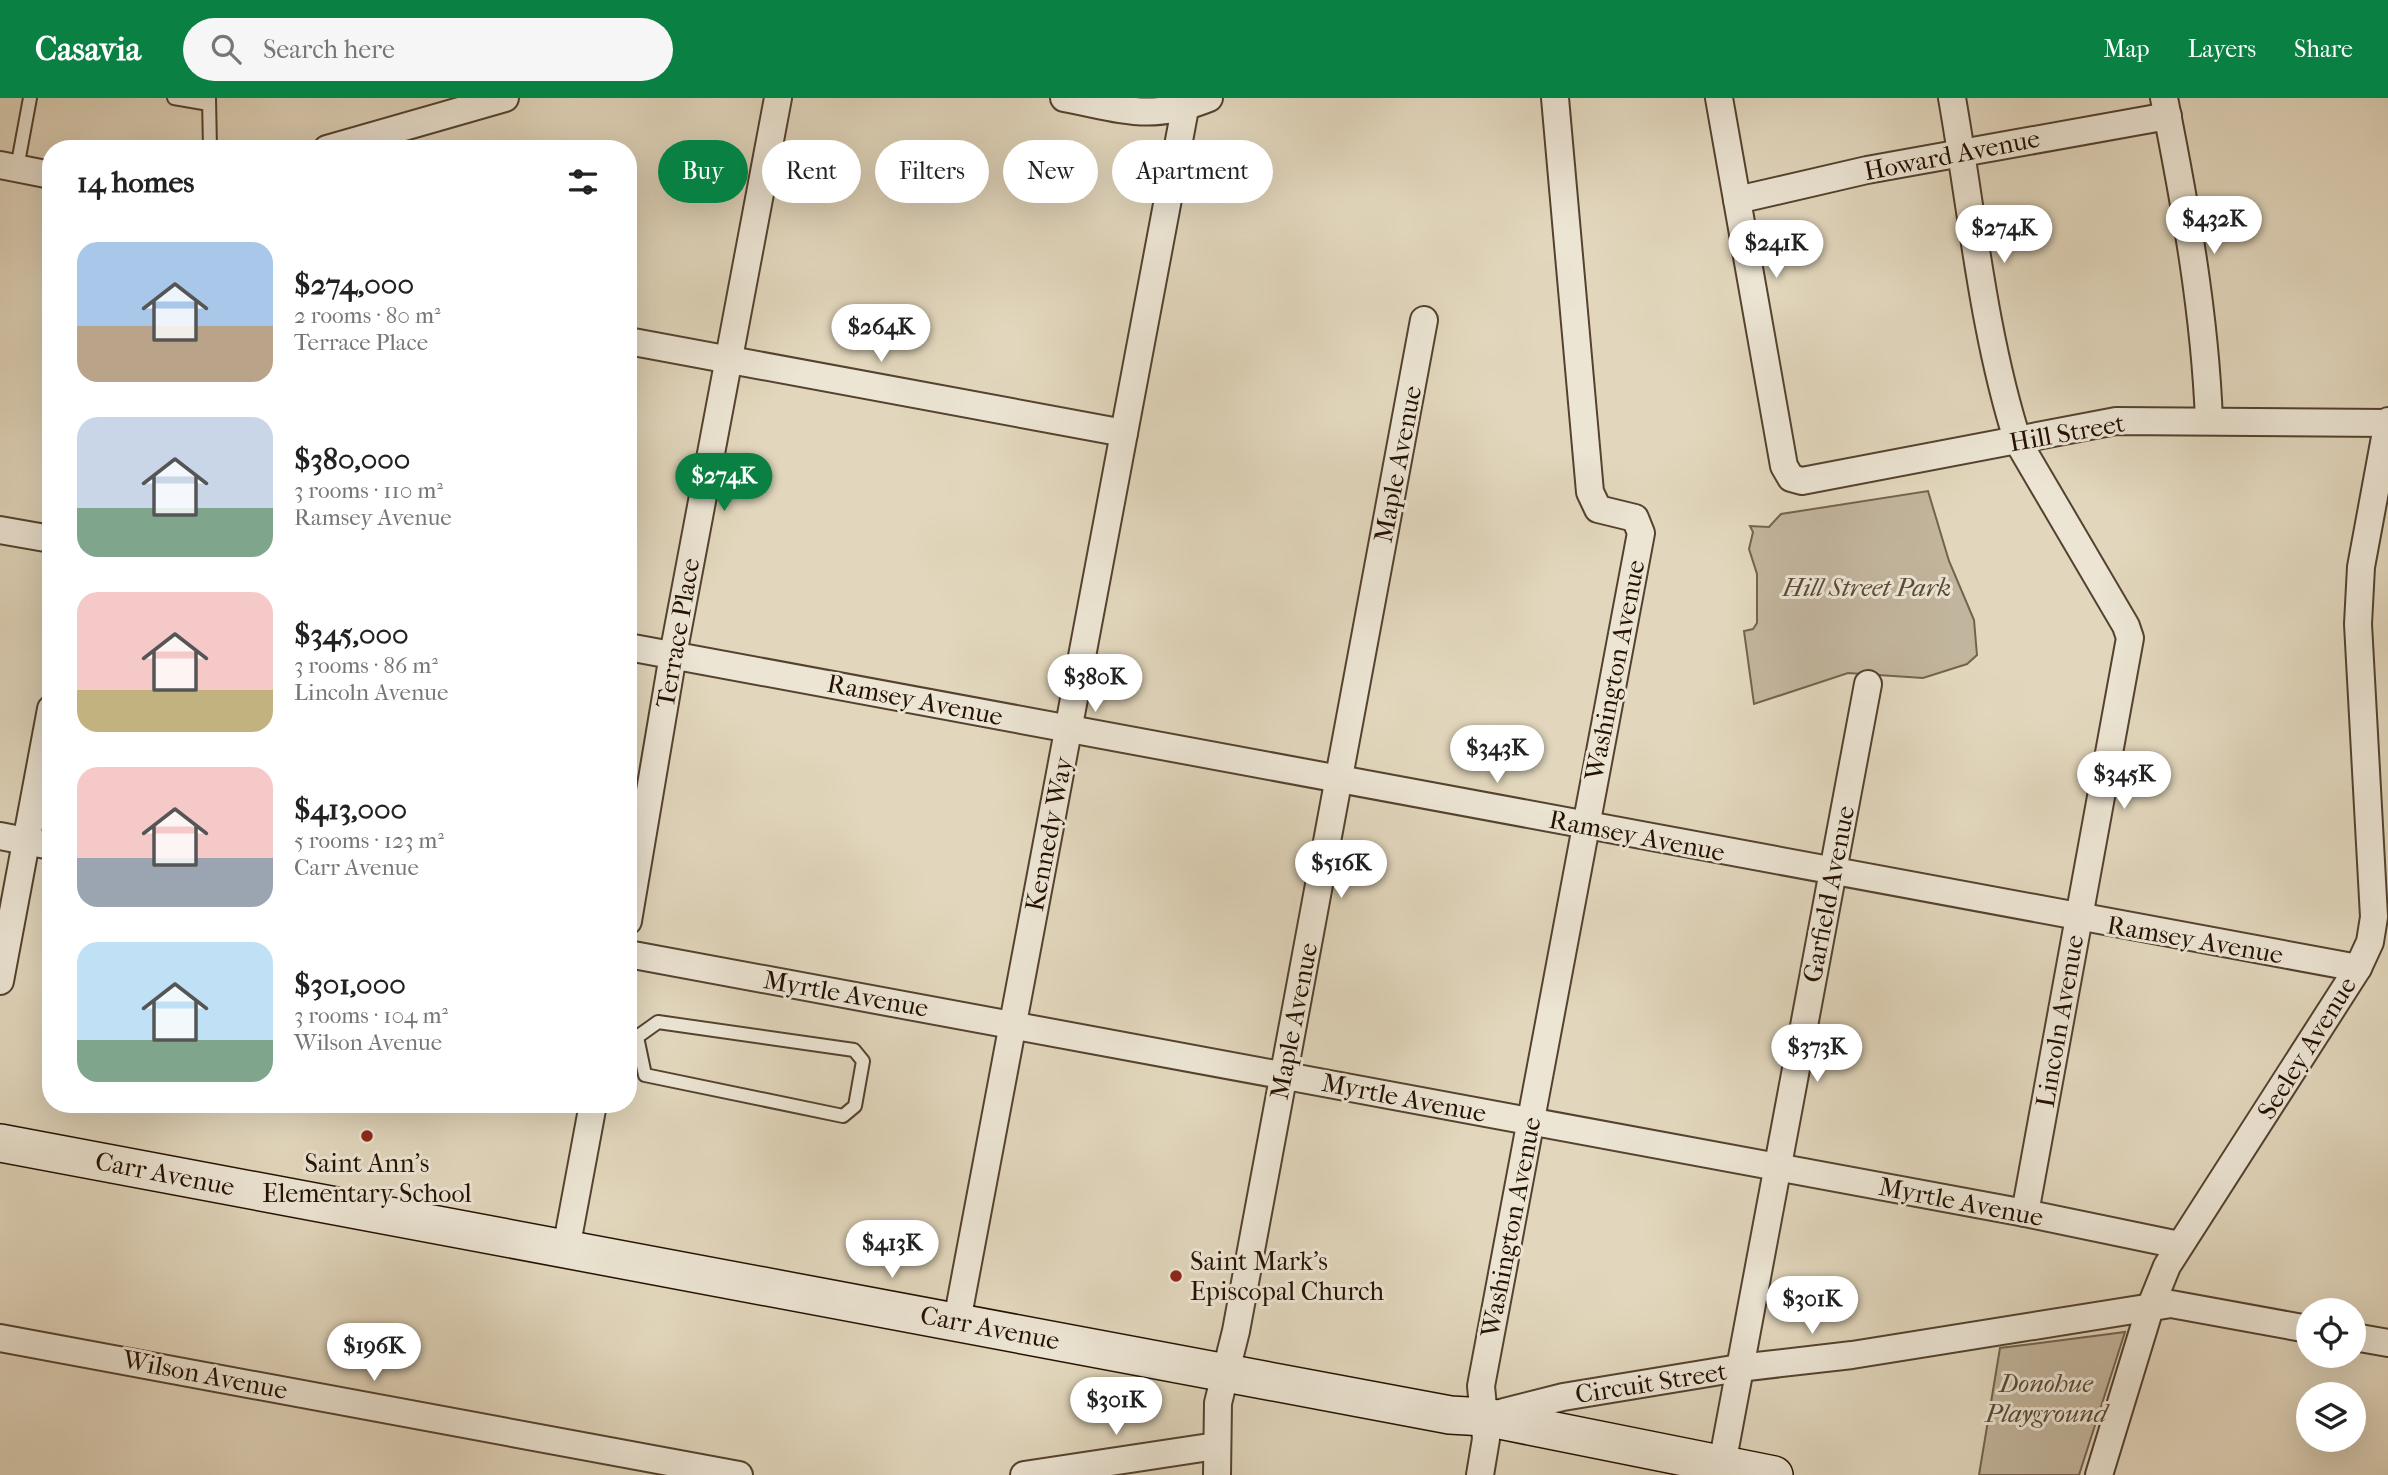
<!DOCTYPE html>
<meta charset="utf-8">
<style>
body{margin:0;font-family:"IM FELL French Canon",serif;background:#f6f6f6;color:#222;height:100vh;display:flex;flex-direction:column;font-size:26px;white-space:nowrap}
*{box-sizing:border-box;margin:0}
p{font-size:23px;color:#767676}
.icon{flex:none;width:38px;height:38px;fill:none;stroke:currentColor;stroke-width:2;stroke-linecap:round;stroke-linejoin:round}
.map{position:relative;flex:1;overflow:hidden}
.details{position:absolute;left:42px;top:42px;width:595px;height:973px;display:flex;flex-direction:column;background:#fff;border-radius:28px;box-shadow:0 7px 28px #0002}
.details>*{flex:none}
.guide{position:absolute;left:658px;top:42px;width:665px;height:63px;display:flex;gap:14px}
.tools{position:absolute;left:2296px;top:1200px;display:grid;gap:14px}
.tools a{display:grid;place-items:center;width:70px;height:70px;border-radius:50%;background:#fff;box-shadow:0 7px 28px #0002;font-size:35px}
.price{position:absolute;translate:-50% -60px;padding:0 16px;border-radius:24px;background:#fff;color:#222;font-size:23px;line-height:46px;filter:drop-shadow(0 2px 4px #0008)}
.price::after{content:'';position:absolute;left:50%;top:42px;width:21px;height:16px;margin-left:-10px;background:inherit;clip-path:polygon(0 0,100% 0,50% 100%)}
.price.selected{background:#0b8043;color:#fff}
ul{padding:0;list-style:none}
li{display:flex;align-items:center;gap:21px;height:175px;padding:0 35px}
li span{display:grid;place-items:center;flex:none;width:196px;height:140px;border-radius:21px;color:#555}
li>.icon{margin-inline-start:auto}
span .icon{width:84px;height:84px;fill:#fffc;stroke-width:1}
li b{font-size:30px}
h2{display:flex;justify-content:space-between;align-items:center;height:84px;padding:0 35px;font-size:30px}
.pill{padding:0 24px;border-radius:32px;background:#fff;box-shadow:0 7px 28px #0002;font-size:24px;line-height:63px}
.pill.selected{background:#0b8043;color:#fff}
header{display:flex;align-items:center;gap:42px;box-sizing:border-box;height:98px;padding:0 35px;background:#0b8043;color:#fff}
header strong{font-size:33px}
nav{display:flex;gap:38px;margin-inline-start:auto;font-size:24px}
.search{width:490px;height:63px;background:#f6f6f6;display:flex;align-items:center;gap:18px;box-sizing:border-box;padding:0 24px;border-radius:38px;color:#767676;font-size:26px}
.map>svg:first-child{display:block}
.green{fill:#c2b59d;stroke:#73634e;stroke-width:2}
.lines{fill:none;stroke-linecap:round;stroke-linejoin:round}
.lane-casing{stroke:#54422f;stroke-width:16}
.street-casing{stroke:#54422f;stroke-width:30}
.secondary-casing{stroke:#241100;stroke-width:40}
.lane{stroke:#ece5d4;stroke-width:12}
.street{stroke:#ece5d4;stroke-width:26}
.secondary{stroke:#ece5d4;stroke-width:37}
.poi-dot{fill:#8f2418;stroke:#ece5d4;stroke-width:2.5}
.labels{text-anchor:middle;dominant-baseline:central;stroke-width:6;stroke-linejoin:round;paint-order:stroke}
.street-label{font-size:26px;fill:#241100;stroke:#ece5d4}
.park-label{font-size:26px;font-style:italic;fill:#5b4a37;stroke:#ece5d4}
.poi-label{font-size:26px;fill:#241100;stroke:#ece5d4}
</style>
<header>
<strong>Casavia</strong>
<div class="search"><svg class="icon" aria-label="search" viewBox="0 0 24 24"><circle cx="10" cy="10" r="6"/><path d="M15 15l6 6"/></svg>Search here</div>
<nav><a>Map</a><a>Layers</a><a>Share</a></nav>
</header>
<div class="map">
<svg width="2388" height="1377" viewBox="0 0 2388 1377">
<rect width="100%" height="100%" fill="#e2d7bd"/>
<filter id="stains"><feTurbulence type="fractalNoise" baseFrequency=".00286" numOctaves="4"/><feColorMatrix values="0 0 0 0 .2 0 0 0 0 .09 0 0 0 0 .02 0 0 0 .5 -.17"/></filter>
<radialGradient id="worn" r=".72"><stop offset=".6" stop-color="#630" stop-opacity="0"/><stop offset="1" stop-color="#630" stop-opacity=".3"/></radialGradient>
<g class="green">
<path d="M 1928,393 L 1949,463 L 1974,522 L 1977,557 L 1967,566 L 1923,580 L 1848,575 L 1754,606 L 1744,533 L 1753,531 L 1757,525 L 1757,476 L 1749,451 L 1753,434 L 1750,428 L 1769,429 L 1781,416 Z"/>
<path d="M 2125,1234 L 2079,1377 L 1979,1377 L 2000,1250 Z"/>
</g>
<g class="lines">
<defs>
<g id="lane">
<path d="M 174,0 L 209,6"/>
<path d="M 209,0 L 210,51"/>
<path d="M 17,70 L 30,0"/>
<path d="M 658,924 L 854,952 L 863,963 L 855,1008 L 843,1018 L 645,977 L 637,939 Z"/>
</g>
<g id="street">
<path d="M 1064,0 C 1123,11 1150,24 1209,0"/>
<path d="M 1719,0 L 1784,368 L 1791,380 L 1802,383 L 2116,323 L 2388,325"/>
<path d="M 1952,0 C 1972,113 1983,235 2018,344 L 2126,528 L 2130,540 L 2025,1115"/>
<path d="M 2164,0 C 2185,106 2205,215 2209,323"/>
<path d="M 327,51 L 505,0"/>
<path d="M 0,67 L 51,77"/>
<path d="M 1737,102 L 1867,72 L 2168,18"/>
<path d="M 628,243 L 1124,335"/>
<path d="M 0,432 L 51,441"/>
<path d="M 628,549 L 2358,870"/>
<path d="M 0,738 L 51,748"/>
<path d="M 628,823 L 673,557 L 778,0"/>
<path d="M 628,856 L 2025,1115 L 2179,1147"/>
<path d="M 0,883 L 51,611"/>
<path d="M 566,1151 L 593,1006"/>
<path d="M 957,1223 L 1187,0"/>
<path d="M 2354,1239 L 2388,1245"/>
<path d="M 0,1240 L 739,1377"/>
<path d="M 1492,1317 L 1563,1299 L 1739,1270 L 1852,1257 L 2171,1206 L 2308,1231"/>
<path d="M 1024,1377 L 1216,1348"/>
<path d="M 1217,1377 L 1218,1305 L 1236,1233 L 1424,222"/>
<path d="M 1480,1377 L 1486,1341 L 1481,1288 L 1641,435 L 1635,420 L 1598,411 L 1590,394 L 1555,0"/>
<path d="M 1720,1377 L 1868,586"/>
<path d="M 2099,1377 L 2150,1210 L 2167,1168 L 2358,870 L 2370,844 L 2374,819 L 2358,526 L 2361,469 L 2388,323"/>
</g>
<path id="secondary" d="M 0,1045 L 1450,1317 L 1485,1319 L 1774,1377"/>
</defs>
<use href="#lane" class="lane-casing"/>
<use href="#street" class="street-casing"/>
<use href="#secondary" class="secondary-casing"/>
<use href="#lane" class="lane"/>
<use href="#street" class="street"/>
<use href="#secondary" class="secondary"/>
</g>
<g class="poi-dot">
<circle cx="367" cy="1038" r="7"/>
<circle cx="1176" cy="1178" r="7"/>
</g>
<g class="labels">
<g class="street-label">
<text transform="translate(1952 57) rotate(-11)">Howard Avenue</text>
<text transform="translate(2067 335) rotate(-10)">Hill Street</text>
<text transform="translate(1398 366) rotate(-79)">Maple Avenue</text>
<text transform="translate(678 535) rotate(-80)">Terrace Place</text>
<text transform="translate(1615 572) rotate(-79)">Washington Avenue</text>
<text transform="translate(915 602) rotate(11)">Ramsey Avenue</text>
<text transform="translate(1049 736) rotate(-79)">Kennedy Way</text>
<text transform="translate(1637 738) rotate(11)">Ramsey Avenue</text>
<text transform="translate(1829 796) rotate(-79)">Garfield Avenue</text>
<text transform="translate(2195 842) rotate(10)">Ramsey Avenue</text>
<text transform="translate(846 896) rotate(10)">Myrtle Avenue</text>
<text transform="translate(1294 923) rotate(-79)">Maple Avenue</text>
<text transform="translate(2060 923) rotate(-80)">Lincoln Avenue</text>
<text transform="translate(2307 950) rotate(-58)">Seeley Avenue</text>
<text transform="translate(1404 1000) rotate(11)">Myrtle Avenue</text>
<text transform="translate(165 1076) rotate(11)">Carr Avenue</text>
<text transform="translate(1961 1104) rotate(11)">Myrtle Avenue</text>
<text transform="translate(1511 1129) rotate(-79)">Washington Avenue</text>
<text transform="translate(990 1230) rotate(11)">Carr Avenue</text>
<text transform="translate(205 1277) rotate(11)">Wilson Avenue</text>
<text transform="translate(1651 1285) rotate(-9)">Circuit Street</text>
</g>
<g class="park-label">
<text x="1867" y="489">Hill Street Park</text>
<text x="2046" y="1285">Donohue<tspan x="2046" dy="30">Playground</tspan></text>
</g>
<g class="poi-label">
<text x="367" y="1065">Saint Ann's<tspan x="367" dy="30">Elementary School</tspan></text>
<text x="1190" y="1163" text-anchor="start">Saint Mark's<tspan x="1190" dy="30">Episcopal Church</tspan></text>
</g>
</g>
<rect width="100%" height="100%" filter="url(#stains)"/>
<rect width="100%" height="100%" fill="url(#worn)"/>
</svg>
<div class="tools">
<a><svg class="icon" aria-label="locate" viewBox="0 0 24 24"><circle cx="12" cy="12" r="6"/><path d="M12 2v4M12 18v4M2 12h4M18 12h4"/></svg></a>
<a><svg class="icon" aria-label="layers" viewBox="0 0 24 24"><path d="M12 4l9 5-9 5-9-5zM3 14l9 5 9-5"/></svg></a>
</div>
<b class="price" style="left:2214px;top:158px">$432K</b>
<b class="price" style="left:2004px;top:167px">$274K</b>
<b class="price" style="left:1776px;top:182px">$241K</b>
<b class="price" style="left:881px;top:266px">$264K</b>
<b class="price selected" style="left:724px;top:415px">$274K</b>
<b class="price" style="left:1095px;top:616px">$380K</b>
<b class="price" style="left:1497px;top:687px">$343K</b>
<b class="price" style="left:2124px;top:713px">$345K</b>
<b class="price" style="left:1341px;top:802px">$516K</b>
<b class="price" style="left:1817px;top:986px">$373K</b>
<b class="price" style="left:892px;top:1182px">$413K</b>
<b class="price" style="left:1812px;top:1238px">$301K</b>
<b class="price" style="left:374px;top:1285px">$196K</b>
<b class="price" style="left:1116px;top:1339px">$301K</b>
<div class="guide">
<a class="pill selected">Buy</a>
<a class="pill">Rent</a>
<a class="pill">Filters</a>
<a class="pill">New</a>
<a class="pill">Apartment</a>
</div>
<section class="details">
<h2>14 homes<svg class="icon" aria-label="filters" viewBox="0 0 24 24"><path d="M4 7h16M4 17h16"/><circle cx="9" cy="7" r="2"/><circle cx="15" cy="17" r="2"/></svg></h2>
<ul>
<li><span style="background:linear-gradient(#a9c7e8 60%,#b9a48a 0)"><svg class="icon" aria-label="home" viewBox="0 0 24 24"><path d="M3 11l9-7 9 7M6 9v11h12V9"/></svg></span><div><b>$274,000</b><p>2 rooms · 80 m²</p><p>Terrace Place</p></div></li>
<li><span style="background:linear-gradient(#c9d6e8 65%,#7fa58c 0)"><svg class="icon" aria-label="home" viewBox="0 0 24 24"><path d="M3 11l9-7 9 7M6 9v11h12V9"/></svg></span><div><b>$380,000</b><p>3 rooms · 110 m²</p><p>Ramsey Avenue</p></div></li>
<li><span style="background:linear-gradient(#f6c9c9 70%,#c2b280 0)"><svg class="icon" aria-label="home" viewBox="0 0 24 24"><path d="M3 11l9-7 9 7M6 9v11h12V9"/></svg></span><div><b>$345,000</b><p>3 rooms · 86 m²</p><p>Lincoln Avenue</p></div></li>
<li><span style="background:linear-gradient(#f6c9c9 65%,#9aa5b1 0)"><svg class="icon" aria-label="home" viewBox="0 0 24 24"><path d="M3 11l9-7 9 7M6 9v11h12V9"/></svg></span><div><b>$413,000</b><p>5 rooms · 123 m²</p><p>Carr Avenue</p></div></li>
<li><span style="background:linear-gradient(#bfe0f5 70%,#7fa58c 0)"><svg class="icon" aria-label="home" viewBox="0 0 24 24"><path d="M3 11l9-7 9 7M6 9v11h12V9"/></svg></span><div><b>$301,000</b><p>3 rooms · 104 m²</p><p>Wilson Avenue</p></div></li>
</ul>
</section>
</div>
